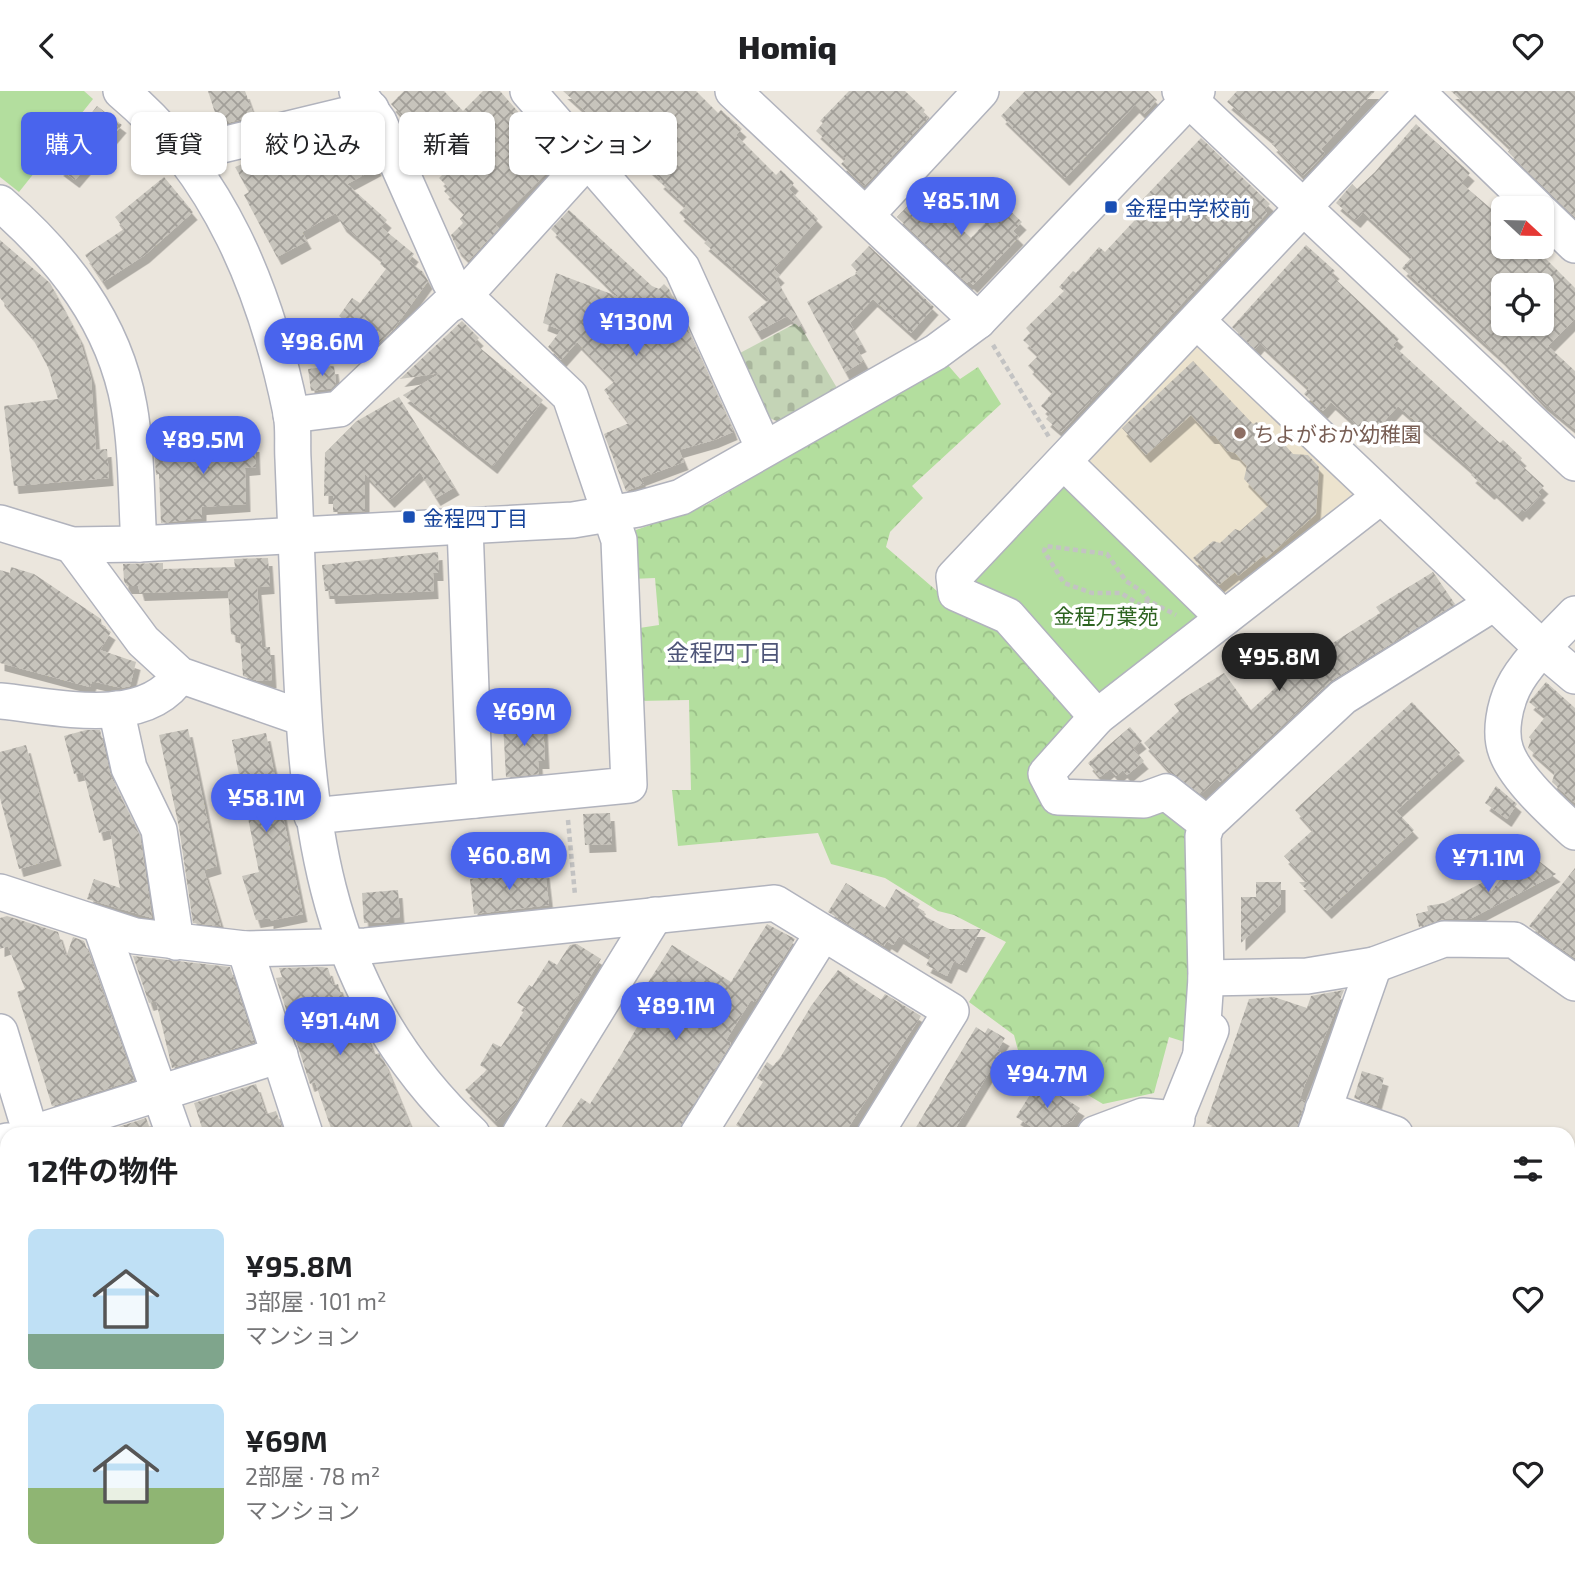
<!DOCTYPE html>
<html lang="ja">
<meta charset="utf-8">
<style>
body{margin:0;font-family:"Exo 2","Noto Sans JP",sans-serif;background:#f6f6f6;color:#202124;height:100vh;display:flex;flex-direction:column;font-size:26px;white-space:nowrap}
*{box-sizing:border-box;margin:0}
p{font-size:23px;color:#757577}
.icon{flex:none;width:38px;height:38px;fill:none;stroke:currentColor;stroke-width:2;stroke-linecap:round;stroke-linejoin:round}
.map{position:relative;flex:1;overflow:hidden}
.drawer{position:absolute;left:0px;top:1036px;width:1575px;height:448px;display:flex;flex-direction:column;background:#fff;border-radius:21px 21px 0 0;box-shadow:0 2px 5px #0004}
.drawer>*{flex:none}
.guide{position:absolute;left:21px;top:21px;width:700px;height:63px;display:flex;gap:14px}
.needle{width:46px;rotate:112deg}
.fabs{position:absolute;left:1491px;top:105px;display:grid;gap:14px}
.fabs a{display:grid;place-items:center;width:63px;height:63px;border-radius:10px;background:#fff;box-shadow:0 2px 5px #0004;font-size:35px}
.price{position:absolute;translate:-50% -60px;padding:0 16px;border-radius:24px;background:#4964ed;color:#fff;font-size:23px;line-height:46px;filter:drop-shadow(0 2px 4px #0008)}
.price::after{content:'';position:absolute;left:50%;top:42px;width:21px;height:16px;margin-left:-10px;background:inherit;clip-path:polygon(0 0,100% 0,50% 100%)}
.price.on{background:#222;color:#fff}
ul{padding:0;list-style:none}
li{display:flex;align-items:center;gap:21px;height:175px;padding:0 28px}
li span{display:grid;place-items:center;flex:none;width:196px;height:140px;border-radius:10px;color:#555}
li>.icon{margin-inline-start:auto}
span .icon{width:84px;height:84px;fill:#fffc;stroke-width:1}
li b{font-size:30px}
h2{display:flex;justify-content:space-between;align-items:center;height:84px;padding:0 28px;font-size:30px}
.tag{padding:0 24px;border-radius:10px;background:#fff;box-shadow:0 2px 5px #0004;font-size:24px;line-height:63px}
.tag.on{background:#4964ed;color:#fff}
header{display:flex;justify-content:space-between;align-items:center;height:91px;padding:0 28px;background:#fff;font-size:32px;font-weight:800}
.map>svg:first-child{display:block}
.education{fill:#ece3ce}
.forest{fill:url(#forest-crowns)}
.cemetery{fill:url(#cemetery-stones)}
.park{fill:#b3de9e}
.building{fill:url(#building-cross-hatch);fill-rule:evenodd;filter:url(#shadow)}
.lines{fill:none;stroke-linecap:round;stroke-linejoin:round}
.minor-casing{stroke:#b1b3bd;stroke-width:38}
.path{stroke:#c3c3c3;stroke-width:4.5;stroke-dasharray:5 3.5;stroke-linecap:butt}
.minor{stroke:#fff;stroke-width:35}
.transit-dot{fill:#1a4fb4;stroke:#fff;stroke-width:2.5}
.education-dot{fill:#8d6e63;stroke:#fff;stroke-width:2.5}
.labels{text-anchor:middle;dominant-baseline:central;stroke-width:7;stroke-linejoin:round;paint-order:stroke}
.transit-label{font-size:21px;fill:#164399;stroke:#fff;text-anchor:start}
.education-label{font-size:21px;fill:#785e54;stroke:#fff;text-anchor:start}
.park-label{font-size:21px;fill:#2c631f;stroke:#fff}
.neighbourhood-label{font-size:23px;fill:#4e5578;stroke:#fff}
</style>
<header><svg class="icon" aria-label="back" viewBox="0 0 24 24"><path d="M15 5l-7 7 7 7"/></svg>Homiq<svg class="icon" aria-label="heart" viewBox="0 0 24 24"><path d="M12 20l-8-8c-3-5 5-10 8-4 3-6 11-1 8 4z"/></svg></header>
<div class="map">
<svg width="1575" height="1484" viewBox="0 0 1575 1484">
<defs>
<pattern id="forest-crowns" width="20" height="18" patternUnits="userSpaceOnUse" patternTransform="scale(1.75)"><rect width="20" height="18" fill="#b3de9e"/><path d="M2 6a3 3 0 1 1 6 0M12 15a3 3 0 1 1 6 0" fill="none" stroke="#9abf88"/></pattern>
<pattern id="cemetery-stones" width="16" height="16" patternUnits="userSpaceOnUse" patternTransform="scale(1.75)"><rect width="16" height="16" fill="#c4d4b6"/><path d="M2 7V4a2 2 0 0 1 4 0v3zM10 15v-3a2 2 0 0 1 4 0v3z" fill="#a9b69d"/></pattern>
<pattern id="building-cross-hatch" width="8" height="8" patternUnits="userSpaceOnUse" patternTransform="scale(1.75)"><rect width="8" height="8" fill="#c7c4bc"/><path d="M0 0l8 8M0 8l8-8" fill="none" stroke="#a29f99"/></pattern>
<filter id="shadow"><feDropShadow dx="4.5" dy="8" stdDeviation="0" flood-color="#0004"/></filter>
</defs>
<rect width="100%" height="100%" fill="#ebe6dd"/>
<path class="education" d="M 1189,255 L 1203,255 L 1355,395 L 1352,409 L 1227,505 L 1220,504 L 1087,377 L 1086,364 Z"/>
<path class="forest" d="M 947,273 L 960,288 L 978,276 L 1001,313 L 912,395 L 923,407 L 890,441 L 886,456 L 945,507 L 1003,531 L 1080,619 L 1035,682 L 1166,718 L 1192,739 L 1188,952 L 1169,946 L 1154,1002 L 1103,1013 L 1019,963 L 1014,944 L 969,911 L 1006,851 L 954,824 L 938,820 L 885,787 L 831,773 L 818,742 L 678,755 L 672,699 L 691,699 L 689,609 L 638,610 L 633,538 L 659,534 L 655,487 L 631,488 L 629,448 L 636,439 L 706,414 Z"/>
<path class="cemetery" d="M 798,231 L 837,297 L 779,331 L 767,326 L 740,262 Z"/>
<g class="park">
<path d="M 0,0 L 84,0 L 93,8 L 19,101 L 0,86 Z"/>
<path d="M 1066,396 L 1198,521 L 1196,536 L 1105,605 L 1090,604 L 966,497 L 1053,397 Z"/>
</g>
<g class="building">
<path d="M 208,0 L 245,0 L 254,25 L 219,34 Z"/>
<path d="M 404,0 L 444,0 L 463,20 L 483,0 L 500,0 L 560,69 L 495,133 L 499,137 L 469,169 L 457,157 L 451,144 L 463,132 L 460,128 L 465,122 L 444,100 L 448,96 L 439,87 L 446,80 L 444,74 L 415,48 L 420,43 L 391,13 Z"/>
<path d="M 563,0 L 696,0 L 718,22 L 721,19 L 742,38 L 736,44 L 776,84 L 781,79 L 794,92 L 789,98 L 818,128 L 774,178 L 780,184 L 776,188 L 802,234 L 799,236 L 787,225 L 757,241 L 748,226 L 769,209 L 704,152 L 708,149 L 679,122 L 686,115 L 659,90 L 661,88 Z"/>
<path d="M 849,0 L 905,0 L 925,19 L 923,22 L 928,27 L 864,95 L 841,73 L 846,68 L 816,40 L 823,32 L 820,30 Z"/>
<path d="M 1025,0 L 1148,0 L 1157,9 L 1144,23 L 1135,14 L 1065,87 L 1001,25 Z"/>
<path d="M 1237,0 L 1375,0 L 1321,58 L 1325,62 L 1303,85 L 1272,53 L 1275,51 L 1227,11 Z"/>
<path d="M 1451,0 L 1575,0 L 1575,126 L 1508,61 L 1511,57 Z"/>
<path d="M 97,15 L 122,34 L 75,89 L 59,77 L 87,43 L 80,37 Z"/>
<path d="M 1416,33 L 1470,82 L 1461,92 L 1503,128 L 1503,156 L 1534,156 L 1575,197 L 1575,228 L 1548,255 L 1575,280 L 1575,338 L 1542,311 L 1501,267 L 1402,177 L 1412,166 L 1363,121 L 1356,129 L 1336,112 L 1352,93 L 1357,98 L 1375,81 ZM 1503,194 L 1542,194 L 1542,233 L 1503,233 Z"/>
<path d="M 355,46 L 359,54 L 364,51 L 377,77 L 347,93 L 387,129 L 381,136 L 414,163 L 409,170 L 423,181 L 428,190 L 393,239 L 369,261 L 339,238 L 345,230 L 339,225 L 352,207 L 360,212 L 386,178 L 380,173 L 383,169 L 342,133 L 336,122 L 302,141 L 307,150 L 277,166 L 244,104 L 249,101 L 235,76 L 260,66 L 268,79 L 311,53 L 317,52 L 324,62 Z"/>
<path d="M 1201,47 L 1270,113 L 1264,119 L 1267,122 L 1061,341 L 1046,328 L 1050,323 L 1041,315 L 1053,301 L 1028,275 L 1039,264 L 1023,249 L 1030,242 L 1026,237 L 1064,200 L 1059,196 L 1073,180 L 1076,182 L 1099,156 L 1105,161 L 1148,115 L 1142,109 Z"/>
<path d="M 164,86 L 193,121 L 145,164 L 103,191 L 85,164 L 124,138 L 115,126 Z"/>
<path d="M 922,100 L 971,147 L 1003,113 L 1022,131 L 1013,140 L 1019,146 L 973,194 L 969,190 L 967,192 L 897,126 Z"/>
<path d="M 569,119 L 652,195 L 659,198 L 664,193 L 669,198 L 731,335 L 733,341 L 714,349 L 679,359 L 684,371 L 641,387 L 644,393 L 626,400 L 604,343 L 629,332 L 604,299 L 615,290 L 577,251 L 561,269 L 548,256 L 561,239 L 543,232 L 556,182 L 619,206 L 551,138 Z"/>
<path d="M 0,149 L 50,192 L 79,246 L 91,287 L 96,359 L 107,358 L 109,387 L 14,395 L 4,315 L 58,308 L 48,276 L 31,244 L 0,207 Z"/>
<path d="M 1306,154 L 1335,180 L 1331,184 L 1399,248 L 1393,254 L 1500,352 L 1503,349 L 1522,367 L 1518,371 L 1544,395 L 1538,401 L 1541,404 L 1525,421 L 1522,418 L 1518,423 L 1492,399 L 1490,401 L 1471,384 L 1474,381 L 1398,315 L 1370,346 L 1331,311 L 1323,320 L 1304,303 L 1309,297 L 1260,252 L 1255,258 L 1232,236 Z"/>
<path d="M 869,155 L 934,216 L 911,242 L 873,208 L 850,232 L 862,253 L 856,256 L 864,270 L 845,281 L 807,211 L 858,182 L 851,174 Z"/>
<path d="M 462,230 L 479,247 L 474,252 L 543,309 L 493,375 L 403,304 L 441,282 L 400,288 Z"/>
<path d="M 1193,270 L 1253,333 L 1257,331 L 1271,347 L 1276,344 L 1293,363 L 1308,364 L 1319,376 L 1316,423 L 1266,467 L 1264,464 L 1238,485 L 1235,481 L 1219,494 L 1193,467 L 1213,450 L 1220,452 L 1235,438 L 1240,440 L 1269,414 L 1244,388 L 1247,375 L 1235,362 L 1227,360 L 1215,345 L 1210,345 L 1191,324 L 1146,364 L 1122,337 Z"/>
<path d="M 334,275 L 336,293 L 332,297 L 311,300 L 308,278 Z"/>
<path d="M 399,306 L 455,396 L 436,407 L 420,381 L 390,409 L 365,383 L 365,420 L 333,421 L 333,405 L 324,405 L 325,362 L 357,330 Z"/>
<path d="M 231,334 L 233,354 L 255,353 L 256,376 L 245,377 L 246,413 L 202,416 L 202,427 L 161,432 L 159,383 L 156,384 L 154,358 L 212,351 L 210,337 Z"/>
<path d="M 438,461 L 439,482 L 433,482 L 434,500 L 331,505 L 330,500 L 325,500 L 322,474 Z"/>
<path d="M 268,467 L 270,495 L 257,496 L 262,556 L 270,556 L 272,589 L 259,590 L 243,585 L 240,546 L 231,543 L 228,499 L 140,502 L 138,495 L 127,495 L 124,490 L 123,473 L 163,472 L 163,478 L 235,476 L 234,468 Z"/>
<path d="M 11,476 L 34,483 L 101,528 L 102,535 L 111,541 L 100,559 L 136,571 L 130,595 L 121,597 L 92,590 L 90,596 L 0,572 L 0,479 L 10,482 Z"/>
<path d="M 1433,481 L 1455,513 L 1332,589 L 1220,691 L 1217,688 L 1201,703 L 1171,682 L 1144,652 L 1179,620 L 1174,613 L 1224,582 L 1251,619 L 1306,569 L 1380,522 L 1376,516 Z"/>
<path d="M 1546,591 L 1575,617 L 1575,712 L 1552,691 L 1555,681 L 1528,657 L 1531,648 L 1529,646 L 1546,625 L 1529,611 Z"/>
<path d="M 1412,611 L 1460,662 L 1396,720 L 1414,739 L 1327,820 L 1299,791 L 1308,791 L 1284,765 L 1313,739 L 1295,719 Z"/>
<path d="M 543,630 L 545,670 L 538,670 L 539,683 L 506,686 L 503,633 Z"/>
<path d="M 1130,636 L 1142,650 L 1133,657 L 1144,670 L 1127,684 L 1123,679 L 1116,685 L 1110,678 L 1100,686 L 1088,672 Z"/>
<path d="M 188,638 L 217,775 L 204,779 L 221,835 L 193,832 L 179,736 L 159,644 Z"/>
<path d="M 86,639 L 100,639 L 111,686 L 140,745 L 152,827 L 87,808 L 94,788 L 120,797 L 110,739 L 99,742 L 83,681 L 74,683 L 64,645 Z"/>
<path d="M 266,642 L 303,823 L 269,830 L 269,827 L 256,829 L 242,785 L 259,781 L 232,649 Z"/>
<path d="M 26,654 L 57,767 L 19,778 L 0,707 L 0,661 Z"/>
<path d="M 1496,695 L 1517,713 L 1507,728 L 1485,712 Z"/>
<path d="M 610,722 L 612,753 L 585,754 L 583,723 Z"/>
<path d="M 1532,765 L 1556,783 L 1470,828 L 1444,828 L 1419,836 L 1416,823 L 1428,820 L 1427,815 L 1444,812 L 1485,790 L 1491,801 L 1508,778 Z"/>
<path d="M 1575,777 L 1575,867 L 1529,835 Z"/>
<path d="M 545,779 L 549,814 L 474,823 L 470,788 Z"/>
<path d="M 1256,791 L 1281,791 L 1281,813 L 1241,852 L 1241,806 L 1256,806 Z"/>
<path d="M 846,792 L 885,817 L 896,798 L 920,813 L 917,817 L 926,823 L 924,825 L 949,838 L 981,838 L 962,874 L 954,870 L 947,885 L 926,874 L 931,865 L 899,845 L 893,854 L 887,850 L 884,855 L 828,821 Z"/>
<path d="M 398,799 L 400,826 L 389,827 L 389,831 L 364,832 L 362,802 Z"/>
<path d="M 7,825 L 58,841 L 66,866 L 73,846 L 84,850 L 134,989 L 52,1015 L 17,901 L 25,898 L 8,855 L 0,858 L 0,827 Z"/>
<path d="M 767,833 L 795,848 L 755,911 L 751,909 L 726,949 L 731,952 L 676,1043 L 557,1043 L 581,1007 L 590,1013 L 621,964 L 640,931 L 628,923 L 672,854 L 731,891 Z"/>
<path d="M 577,853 L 601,868 L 544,959 L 515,1012 L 496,1031 L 465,999 L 487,979 L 480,974 L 493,952 L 501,956 L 526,917 L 517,912 L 529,894 L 532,896 L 549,869 L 557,874 L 570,854 Z"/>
<path d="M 133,865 L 230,876 L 254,951 L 172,977 L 156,910 L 149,912 Z"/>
<path d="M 322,876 L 328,877 L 333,894 L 338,893 L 350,930 L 355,928 L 360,944 L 366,942 L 374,964 L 379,962 L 384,970 L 411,1036 L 388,1043 L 333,1043 L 315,991 L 310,993 L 276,887 L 282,886 L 279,877 Z"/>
<path d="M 838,879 L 881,909 L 885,903 L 921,925 L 844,1043 L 751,1043 L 736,1034 L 763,991 L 757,987 L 767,971 L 773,975 L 780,967 L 811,915 Z"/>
<path d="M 1344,899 L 1303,998 L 1300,1008 L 1305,1010 L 1295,1043 L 1210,1043 L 1213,1035 L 1206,1032 L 1249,908 L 1274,906 L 1307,917 L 1311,905 Z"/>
<path d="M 976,936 L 985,942 L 988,937 L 1005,947 L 997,960 L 1001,962 L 952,1043 L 912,1043 Z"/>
<path d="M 1362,980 L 1384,987 L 1376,1015 L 1354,1007 Z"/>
<path d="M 1038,991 L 1080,1017 L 1072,1030 L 1043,1043 L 1016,1026 Z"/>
<path d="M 256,993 L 266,1023 L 276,1020 L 284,1043 L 204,1043 L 194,1012 Z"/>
<path d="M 146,1027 L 152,1043 L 97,1043 Z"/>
</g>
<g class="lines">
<defs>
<g id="minor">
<path d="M 121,0 C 219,82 266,199 291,322 C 294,337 292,353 293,368 C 294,402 296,437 297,471 C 306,688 301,882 472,1043"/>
<path d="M 528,0 L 682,177 L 764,358"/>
<path d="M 733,0 L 978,230"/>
<path d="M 1180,0 L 1575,372"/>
<path d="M 1416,0 L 1537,117"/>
<path d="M 185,63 L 371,18"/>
<path d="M 0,112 C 62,166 114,231 129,315 C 137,359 136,408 139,453"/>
<path d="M 1542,122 L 1575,154"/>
<path d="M 866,124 L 981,0"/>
<path d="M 1197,230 L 1543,558 L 1575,585"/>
<path d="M 291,324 L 339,318 L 447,215 L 463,206 L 588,68"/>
<path d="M 1065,372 L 1224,527"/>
<path d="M 0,432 L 72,454 L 139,453 L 573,429 L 638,418 L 681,406 L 936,261 L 978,230 L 1197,0"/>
<path d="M 465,435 L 475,709"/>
<path d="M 72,454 L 143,550 L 180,584 L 303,627"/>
<path d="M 1575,523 C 1556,543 1525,572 1513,597 C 1505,614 1499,641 1506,660 C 1515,687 1554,722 1575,741"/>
<path d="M 0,610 C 55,615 145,639 180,584"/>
<path d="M 116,618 L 129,677 L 159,739 L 176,851"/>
<path d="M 1097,626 L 1008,525 L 956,502 L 954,486 L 1413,0"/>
<path d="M 312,725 L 629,694 L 619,449 L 570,305 L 450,191 L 379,31 L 357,0"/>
<path d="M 1207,733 L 1166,701 L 1144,709 L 1058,706 L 1046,683 L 1097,626 L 1381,405"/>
<path d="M 0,801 L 135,845 L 245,858 L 366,855 L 775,812 L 951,920 L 875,1043"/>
<path d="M 101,836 L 174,1043"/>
<path d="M 245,858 L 305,1043"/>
<path d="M 1206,887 L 1307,885 L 1374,874 L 1444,848 L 1514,849 L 1575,892"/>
<path d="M 0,941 L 31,1043"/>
<path d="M 1201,961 L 1206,887 L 1203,745 L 1207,733 L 1343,606 L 1494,512"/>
<path d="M 1323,1018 L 1395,1043"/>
<path d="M 30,1043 L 280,964"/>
<path d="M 520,1043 L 655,824"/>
<path d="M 698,1043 L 823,842"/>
<path d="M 1095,1043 L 1143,1025 L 1177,1028"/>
<path d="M 1169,1043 L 1211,939"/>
<path d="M 1315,1043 L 1374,874"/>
<path d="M 0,1052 L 7,1050"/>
<path d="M 1568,1103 L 1575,1105"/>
<path d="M 1568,1293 L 1575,1293"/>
<path d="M 0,1367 L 7,1389"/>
<path d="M 0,1467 L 7,1465"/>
<path d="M 35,1477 L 38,1484"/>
<path d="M 168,1477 L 170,1484"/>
<path d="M 1508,1477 L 1516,1484"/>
<path d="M 280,1484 L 284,1477"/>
<path d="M 495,1484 L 498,1477"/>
<path d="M 692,1484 L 694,1477"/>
<path d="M 807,1484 L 810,1477"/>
<path d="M 951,1484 L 953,1477"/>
<path d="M 1101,1484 L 1103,1477"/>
<path d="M 1277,1484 L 1279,1477"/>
<path d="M 1422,1484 L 1425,1477"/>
</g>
</defs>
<use href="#minor" class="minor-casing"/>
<g class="path">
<path d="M 993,254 L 1049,346"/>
<path d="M 1149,510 L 1143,501 L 1126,490 L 1107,463 L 1046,455 L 1044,460 L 1064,492 L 1092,502 L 1121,502 L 1140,514 L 1149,510 L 1176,524"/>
<path d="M 568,729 L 575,804"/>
</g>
<use href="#minor" class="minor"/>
</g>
<g class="transit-dot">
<rect x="1104" y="109" width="14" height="14" rx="3.5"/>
<rect x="402" y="419" width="14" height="14" rx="3.5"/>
</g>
<circle class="education-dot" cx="1240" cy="342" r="7"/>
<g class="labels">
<g class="transit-label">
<text x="1125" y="116">金程中学校前</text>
<text x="423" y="426">金程四丁目</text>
</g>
<g class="education-label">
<text x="1254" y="342">ちよがおか幼稚園</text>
</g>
<g class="park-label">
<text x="1106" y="524">金程万葉苑</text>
</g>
<g class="neighbourhood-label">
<text x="724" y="561">金程四丁目</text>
</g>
</g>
</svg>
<div class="fabs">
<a><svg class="needle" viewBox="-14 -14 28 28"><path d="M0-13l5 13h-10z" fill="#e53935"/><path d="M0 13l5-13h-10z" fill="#757577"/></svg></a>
<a><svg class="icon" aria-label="locate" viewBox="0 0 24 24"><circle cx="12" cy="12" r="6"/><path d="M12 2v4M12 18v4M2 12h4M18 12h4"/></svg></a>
</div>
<b class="price" style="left:961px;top:146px">¥85.1M</b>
<b class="price" style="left:636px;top:267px">¥130M</b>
<b class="price" style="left:322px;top:287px">¥98.6M</b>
<b class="price" style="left:203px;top:385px">¥89.5M</b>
<b class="price on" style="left:1279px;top:602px">¥95.8M</b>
<b class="price" style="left:524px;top:657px">¥69M</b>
<b class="price" style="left:266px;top:743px">¥58.1M</b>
<b class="price" style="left:509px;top:801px">¥60.8M</b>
<b class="price" style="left:1488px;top:803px">¥71.1M</b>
<b class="price" style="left:676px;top:951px">¥89.1M</b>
<b class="price" style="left:340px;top:966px">¥91.4M</b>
<b class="price" style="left:1047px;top:1019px">¥94.7M</b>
<div class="guide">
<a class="tag on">購入</a>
<a class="tag">賃貸</a>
<a class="tag">絞り込み</a>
<a class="tag">新着</a>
<a class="tag">マンション</a>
</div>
<section class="drawer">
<h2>12件の物件<svg class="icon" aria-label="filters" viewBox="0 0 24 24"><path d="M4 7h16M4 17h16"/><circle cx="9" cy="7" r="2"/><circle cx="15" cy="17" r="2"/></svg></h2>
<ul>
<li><span style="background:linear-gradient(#bfe0f5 75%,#7fa58c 0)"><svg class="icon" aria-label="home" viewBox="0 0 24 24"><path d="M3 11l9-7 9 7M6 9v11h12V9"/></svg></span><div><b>¥95.8M</b><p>3部屋 · 101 m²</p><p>マンション</p></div><svg class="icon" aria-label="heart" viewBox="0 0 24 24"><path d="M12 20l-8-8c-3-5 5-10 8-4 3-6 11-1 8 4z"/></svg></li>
<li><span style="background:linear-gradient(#bfe0f5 60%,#8fb573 0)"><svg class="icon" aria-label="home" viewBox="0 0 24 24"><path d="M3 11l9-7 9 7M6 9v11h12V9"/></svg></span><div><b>¥69M</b><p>2部屋 · 78 m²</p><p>マンション</p></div><svg class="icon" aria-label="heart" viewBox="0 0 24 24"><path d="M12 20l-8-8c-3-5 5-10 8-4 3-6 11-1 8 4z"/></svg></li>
</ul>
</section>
</div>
